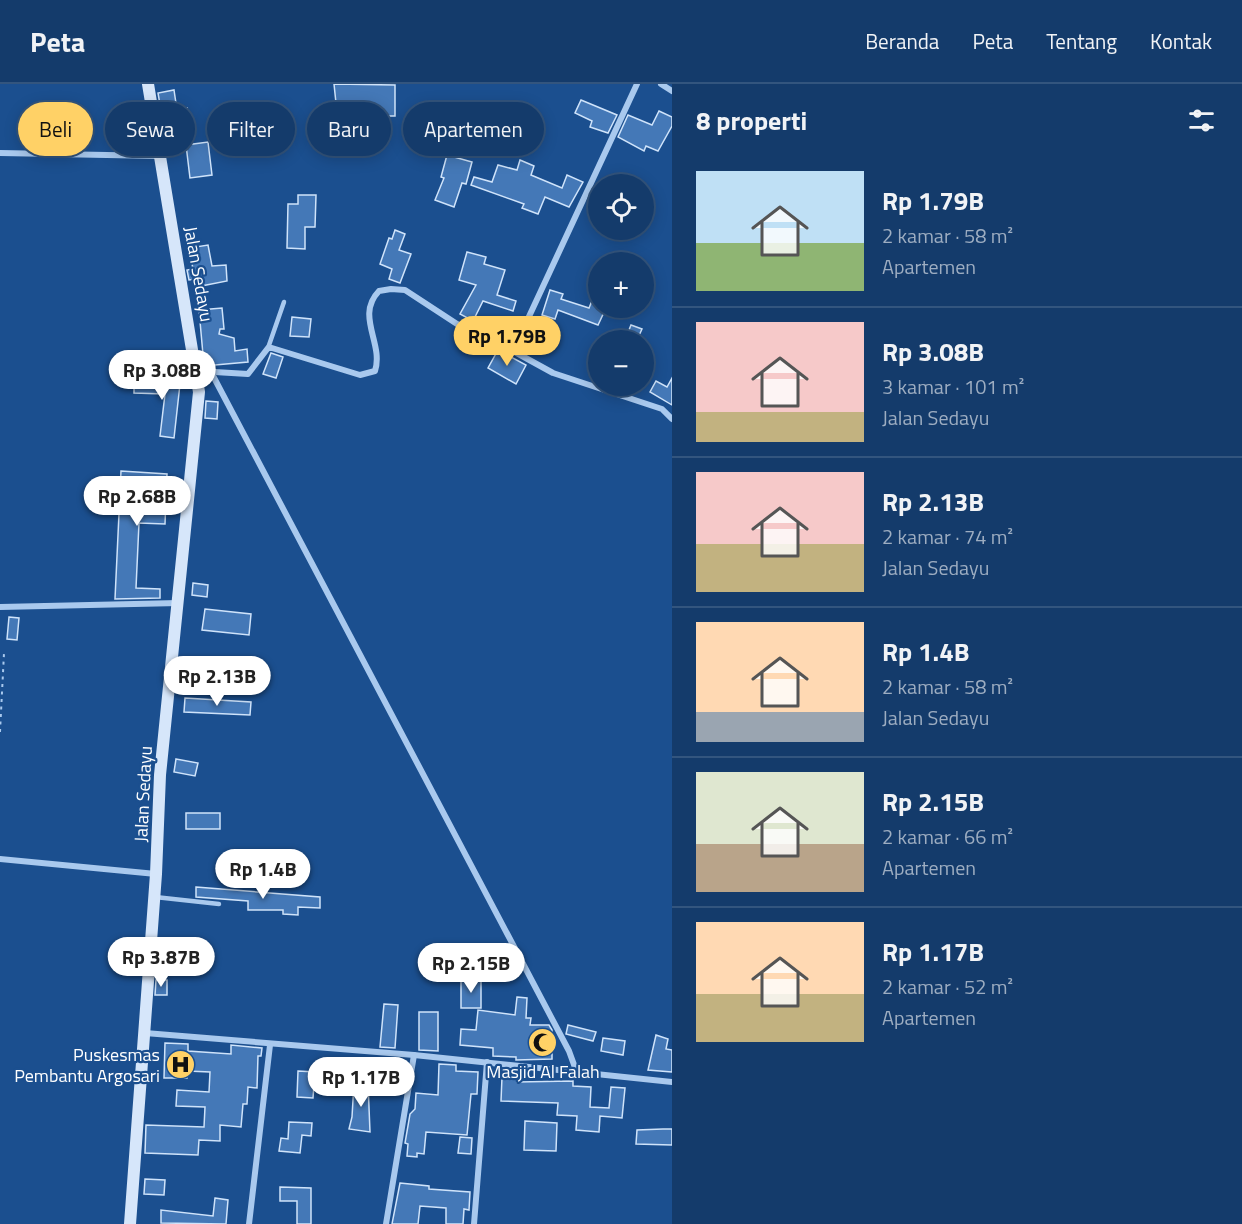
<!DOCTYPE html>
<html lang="id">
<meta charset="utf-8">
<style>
body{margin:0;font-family:"Titillium Web",sans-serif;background:#214673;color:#f1f3f6;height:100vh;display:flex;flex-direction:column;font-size:22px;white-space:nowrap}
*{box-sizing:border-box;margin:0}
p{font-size:20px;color:#9dadc1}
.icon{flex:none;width:33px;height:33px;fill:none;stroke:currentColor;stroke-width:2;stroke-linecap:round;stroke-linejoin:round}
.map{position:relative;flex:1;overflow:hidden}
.sheet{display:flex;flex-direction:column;background:#143b6b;width:570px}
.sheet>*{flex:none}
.hud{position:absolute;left:18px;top:18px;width:564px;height:54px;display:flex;gap:12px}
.controls{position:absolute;left:588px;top:90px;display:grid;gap:12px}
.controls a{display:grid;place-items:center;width:66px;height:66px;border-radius:50%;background:#143b6b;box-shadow:0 3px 15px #0003,0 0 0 2px #33557e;font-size:30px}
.price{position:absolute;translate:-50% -51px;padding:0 14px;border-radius:21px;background:#fff;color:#222;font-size:20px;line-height:39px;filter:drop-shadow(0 2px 3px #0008)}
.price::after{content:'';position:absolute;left:50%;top:36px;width:18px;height:14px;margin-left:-9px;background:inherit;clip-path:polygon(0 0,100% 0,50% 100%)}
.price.active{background:#ffd166;color:#111}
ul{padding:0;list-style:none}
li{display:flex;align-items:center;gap:18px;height:150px;padding:0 24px}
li+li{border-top:2px solid #33557e}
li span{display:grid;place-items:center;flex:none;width:168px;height:120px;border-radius:0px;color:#555}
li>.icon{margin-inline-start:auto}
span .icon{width:72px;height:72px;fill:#fffc;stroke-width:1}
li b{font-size:26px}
h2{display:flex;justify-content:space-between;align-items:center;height:72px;padding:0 24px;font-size:26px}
.tag{padding:0 21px;border-radius:27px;background:#143b6b;box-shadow:0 3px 15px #0003,0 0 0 2px #33557e;font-size:21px;line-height:54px}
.tag.active{background:#ffd166;color:#111}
header{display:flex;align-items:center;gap:36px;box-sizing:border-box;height:84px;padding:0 30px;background:#143b6b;border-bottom:2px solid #33557e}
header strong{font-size:28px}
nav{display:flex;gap:33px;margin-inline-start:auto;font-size:21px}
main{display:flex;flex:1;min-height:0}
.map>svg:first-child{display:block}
.building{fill:#4478b7;stroke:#cfe3fa;stroke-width:1.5}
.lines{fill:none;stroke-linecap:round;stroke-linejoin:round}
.path{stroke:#a9c9ee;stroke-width:2;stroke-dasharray:3 4.5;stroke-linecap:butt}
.lane{stroke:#a9c9ee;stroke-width:4.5}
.street{stroke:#a9c9ee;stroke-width:6}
.secondary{stroke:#d6e6fa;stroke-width:12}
.labels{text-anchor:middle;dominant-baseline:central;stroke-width:4.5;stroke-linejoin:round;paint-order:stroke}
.street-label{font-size:18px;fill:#fff;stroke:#1b4f8f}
.poi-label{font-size:18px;fill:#fff;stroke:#1b4f8f;text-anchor:end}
</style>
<header>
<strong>Peta</strong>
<nav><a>Beranda</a><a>Peta</a><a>Tentang</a><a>Kontak</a></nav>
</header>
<main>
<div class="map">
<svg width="672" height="1140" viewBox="0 0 672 1140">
<rect width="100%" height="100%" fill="#1b4f8f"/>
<g class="building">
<path d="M 334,0 L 395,1 L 395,32 L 362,32 L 362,19 L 336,19 Z"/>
<path d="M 174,6 L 177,26 L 187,24 L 188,35 L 175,37 L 178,54 L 166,56 L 158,9 Z"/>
<path d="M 581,16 L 617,31 L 608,49 L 590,43 L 592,37 L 575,29 Z"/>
<path d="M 659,27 L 672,33 L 672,42 L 658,67 L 646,62 L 644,67 L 618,53 L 628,31 L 652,41 Z"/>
<path d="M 208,58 L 212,91 L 190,94 L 186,61 Z"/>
<path d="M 447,71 L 472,78 L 466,100 L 462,99 L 454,123 L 435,116 L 444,94 L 441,93 Z"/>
<path d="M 520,76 L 534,82 L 531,91 L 562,104 L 567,91 L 583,98 L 569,123 L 545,113 L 538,130 L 522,124 L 524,120 L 471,101 L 474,93 L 492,98 L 498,81 L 517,86 Z"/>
<path d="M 298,111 L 316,111 L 315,143 L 305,143 L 305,165 L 287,164 L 288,120 L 298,120 Z"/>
<path d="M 395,146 L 405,150 L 399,166 L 411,170 L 400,199 L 389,195 L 392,185 L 380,180 L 389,154 L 392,155 Z"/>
<path d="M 208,161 L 212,182 L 226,181 L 227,197 L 196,203 L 196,195 L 189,196 L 187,186 L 193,185 L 189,164 Z"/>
<path d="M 467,168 L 486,173 L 484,180 L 505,186 L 497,211 L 516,217 L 513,227 L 483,217 L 473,237 L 460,230 L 476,201 L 459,196 Z"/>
<path d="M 598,202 L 598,224 L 606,224 L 598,241 L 558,226 L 555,235 L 542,231 L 550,206 L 563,210 L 561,215 L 589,224 Z"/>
<path d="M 222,224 L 224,245 L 220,245 L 219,250 L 234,254 L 235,267 L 247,265 L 248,278 L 204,282 L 199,226 Z"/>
<path d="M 292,233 L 311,235 L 309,253 L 290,252 Z"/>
<path d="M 631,241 L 642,245 L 637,256 L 625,256 Z"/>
<path d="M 498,266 L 526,281 L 516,300 L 488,284 Z"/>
<path d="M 271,269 L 283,273 L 276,294 L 263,290 Z"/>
<path d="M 134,293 L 160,293 L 160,298 L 180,300 L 174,354 L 160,352 L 165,310 L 134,309 Z"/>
<path d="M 672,294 L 672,321 L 650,308 L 656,297 L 667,303 Z"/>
<path d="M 206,317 L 218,318 L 217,335 L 205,334 Z"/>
<path d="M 121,387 L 167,390 L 165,440 L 139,439 L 136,504 L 160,505 L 160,514 L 115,515 Z"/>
<path d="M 193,499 L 208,501 L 207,513 L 192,511 Z"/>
<path d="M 205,525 L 251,530 L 249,551 L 202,546 Z"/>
<path d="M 9,533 L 19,534 L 17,556 L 7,555 Z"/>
<path d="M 194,578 L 227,581 L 225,596 L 193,593 Z"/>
<path d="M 185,614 L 251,618 L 250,631 L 184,628 Z"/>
<path d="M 176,675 L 198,679 L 195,692 L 174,688 Z"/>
<rect x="186" y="729" width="34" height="16"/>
<path d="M 196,803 L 320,813 L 320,824 L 298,823 L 298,831 L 283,830 L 283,826 L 248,826 L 248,817 L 196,813 Z"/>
<path d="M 156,896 L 167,896 L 167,911 L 155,911 Z"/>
<rect x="461" y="896" width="20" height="28"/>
<path d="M 517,913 L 527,914 L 526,934 L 531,934 L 530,941 L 549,941 L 552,946 L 552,975 L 516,976 L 516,973 L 493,972 L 493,964 L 460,961 L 461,945 L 476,946 L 478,926 L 515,931 Z"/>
<path d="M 384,920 L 398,921 L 395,964 L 380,963 Z"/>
<path d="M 419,928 L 438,928 L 438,967 L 419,966 Z"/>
<path d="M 568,941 L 596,948 L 593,957 L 566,950 Z"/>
<path d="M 656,951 L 668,955 L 666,965 L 672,966 L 672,988 L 648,986 Z"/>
<path d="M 603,954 L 625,957 L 623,971 L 601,967 Z"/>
<path d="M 165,959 L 188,960 L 188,967 L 231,970 L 231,961 L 262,964 L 261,972 L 258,972 L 257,1004 L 248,1003 L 247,1020 L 243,1020 L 241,1043 L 220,1041 L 220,1057 L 199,1056 L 198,1071 L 145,1069 L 146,1041 L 204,1043 L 205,1023 L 176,1022 L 177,1006 L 209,1008 L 210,988 L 187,987 L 187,994 L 164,994 Z"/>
<path d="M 439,980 L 456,981 L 456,987 L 478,988 L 477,1010 L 471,1010 L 467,1051 L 426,1048 L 424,1070 L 417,1069 L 417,1073 L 407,1072 L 408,1060 L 405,1059 L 410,1030 L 415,1025 L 416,1009 L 438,1011 Z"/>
<path d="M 298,987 L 315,988 L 313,1014 L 297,1013 Z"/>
<path d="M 502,993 L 517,994 L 517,998 L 573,997 L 573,1002 L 591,1003 L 590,1023 L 609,1024 L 611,1003 L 625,1004 L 622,1034 L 600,1032 L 599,1048 L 576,1046 L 577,1032 L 557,1031 L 558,1019 L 501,1017 Z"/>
<path d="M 354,999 L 368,999 L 370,1048 L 349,1045 L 352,1033 Z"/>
<path d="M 525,1037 L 557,1039 L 556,1067 L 524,1066 Z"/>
<path d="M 289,1038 L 312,1039 L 311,1052 L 302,1051 L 300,1069 L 279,1067 L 281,1054 L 288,1055 Z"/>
<path d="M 663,1045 L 672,1045 L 672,1061 L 636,1060 L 637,1046 Z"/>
<path d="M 460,1053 L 472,1054 L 471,1070 L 458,1069 Z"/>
<path d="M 145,1095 L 165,1096 L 164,1111 L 144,1110 Z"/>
<path d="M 400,1099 L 429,1102 L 429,1105 L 470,1108 L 469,1126 L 464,1125 L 463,1140 L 446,1140 L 446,1124 L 420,1122 L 418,1140 L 392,1140 Z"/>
<path d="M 280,1103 L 311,1104 L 311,1140 L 297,1140 L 297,1117 L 280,1117 Z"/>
<path d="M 215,1114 L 228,1116 L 226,1140 L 161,1139 L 161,1126 L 213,1132 Z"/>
</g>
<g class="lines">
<path class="path" d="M 0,648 L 4,569"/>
<g class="lane">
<path d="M 268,264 L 284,218"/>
<path d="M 155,813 L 219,820"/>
</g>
<g class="street">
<path d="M 661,0 L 672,7"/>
<path d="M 0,69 L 160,72"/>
<path d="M 513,267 L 553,289 L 662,325 L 672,335"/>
<path d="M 198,287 L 248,290 L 268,264 L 272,264 L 360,291 L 375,287 C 384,259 355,232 379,207 L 391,205 L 405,206 L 457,240 L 513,267 L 637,0"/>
<path d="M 211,288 L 569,967 L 577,989"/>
<path d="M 0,523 L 179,519"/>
<path d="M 0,775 L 156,790"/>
<path d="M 145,949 L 414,971 L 672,998"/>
<path d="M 249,1140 L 270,961"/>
<path d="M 386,1140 L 414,971"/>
<path d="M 474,1140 L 487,978"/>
</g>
<path class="secondary" d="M 130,1140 L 156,790 L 160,691 L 199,308 L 148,0"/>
</g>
<defs>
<symbol id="mosque-disc" viewBox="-11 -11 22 22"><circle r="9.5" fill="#ffd166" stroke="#1b4f8f"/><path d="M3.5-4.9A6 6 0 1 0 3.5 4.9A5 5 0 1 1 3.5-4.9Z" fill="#111"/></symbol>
<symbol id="hospital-disc" viewBox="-11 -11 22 22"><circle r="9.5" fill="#ffd166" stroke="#1b4f8f"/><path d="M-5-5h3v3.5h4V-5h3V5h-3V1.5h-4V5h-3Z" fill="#111"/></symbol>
</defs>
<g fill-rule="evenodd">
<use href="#mosque-disc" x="526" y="942" width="33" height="33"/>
<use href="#hospital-disc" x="164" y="964" width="33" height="33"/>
</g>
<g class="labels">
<g class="street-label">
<text transform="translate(199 190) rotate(80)">Jalan Sedayu</text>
<text transform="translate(143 710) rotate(-87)">Jalan Sedayu</text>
</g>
<g class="poi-label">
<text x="160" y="970">Puskesmas<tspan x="160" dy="21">Pembantu Argosari</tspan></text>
<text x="543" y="987" text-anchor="middle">Masjid Al Falah</text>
</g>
</g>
</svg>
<div class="controls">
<a><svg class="icon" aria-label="locate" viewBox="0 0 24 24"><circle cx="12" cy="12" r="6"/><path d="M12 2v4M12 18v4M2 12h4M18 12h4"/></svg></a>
<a>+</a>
<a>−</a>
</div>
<b class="price active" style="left:507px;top:283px">Rp 1.79B</b>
<b class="price" style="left:162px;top:317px">Rp 3.08B</b>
<b class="price" style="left:137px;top:443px">Rp 2.68B</b>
<b class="price" style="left:217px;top:623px">Rp 2.13B</b>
<b class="price" style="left:263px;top:816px">Rp 1.4B</b>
<b class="price" style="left:161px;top:904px">Rp 3.87B</b>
<b class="price" style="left:471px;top:910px">Rp 2.15B</b>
<b class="price" style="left:361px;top:1024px">Rp 1.17B</b>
<div class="hud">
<a class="tag active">Beli</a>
<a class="tag">Sewa</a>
<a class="tag">Filter</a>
<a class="tag">Baru</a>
<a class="tag">Apartemen</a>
</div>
</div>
<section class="sheet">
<h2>8 properti<svg class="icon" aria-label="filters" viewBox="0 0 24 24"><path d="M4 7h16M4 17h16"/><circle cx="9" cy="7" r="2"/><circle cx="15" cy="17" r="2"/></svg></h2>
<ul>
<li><span style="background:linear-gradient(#bfe0f5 60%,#8fb573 0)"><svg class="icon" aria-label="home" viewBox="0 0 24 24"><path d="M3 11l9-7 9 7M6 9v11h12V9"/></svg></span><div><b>Rp 1.79B</b><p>2 kamar · 58 m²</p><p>Apartemen</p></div></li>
<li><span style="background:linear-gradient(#f6c9c9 75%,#c2b280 0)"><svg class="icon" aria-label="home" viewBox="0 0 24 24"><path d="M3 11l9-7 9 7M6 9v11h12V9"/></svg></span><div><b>Rp 3.08B</b><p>3 kamar · 101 m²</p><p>Jalan Sedayu</p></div></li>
<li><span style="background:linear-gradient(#f6c9c9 60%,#c2b280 0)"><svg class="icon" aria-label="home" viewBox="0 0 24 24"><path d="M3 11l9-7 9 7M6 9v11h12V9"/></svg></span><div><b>Rp 2.13B</b><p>2 kamar · 74 m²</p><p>Jalan Sedayu</p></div></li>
<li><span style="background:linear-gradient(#ffd9b3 75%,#9aa5b1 0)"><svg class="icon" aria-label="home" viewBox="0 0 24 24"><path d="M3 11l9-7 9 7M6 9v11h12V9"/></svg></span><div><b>Rp 1.4B</b><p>2 kamar · 58 m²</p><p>Jalan Sedayu</p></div></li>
<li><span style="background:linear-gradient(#dfe7d0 60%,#b9a48a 0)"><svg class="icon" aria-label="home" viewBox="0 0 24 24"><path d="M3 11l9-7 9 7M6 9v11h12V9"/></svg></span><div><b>Rp 2.15B</b><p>2 kamar · 66 m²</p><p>Apartemen</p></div></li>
<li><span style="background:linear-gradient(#ffd9b3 60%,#c2b280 0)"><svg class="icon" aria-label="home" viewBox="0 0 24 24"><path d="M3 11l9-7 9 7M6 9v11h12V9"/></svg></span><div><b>Rp 1.17B</b><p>2 kamar · 52 m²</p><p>Apartemen</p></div></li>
</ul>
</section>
</main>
